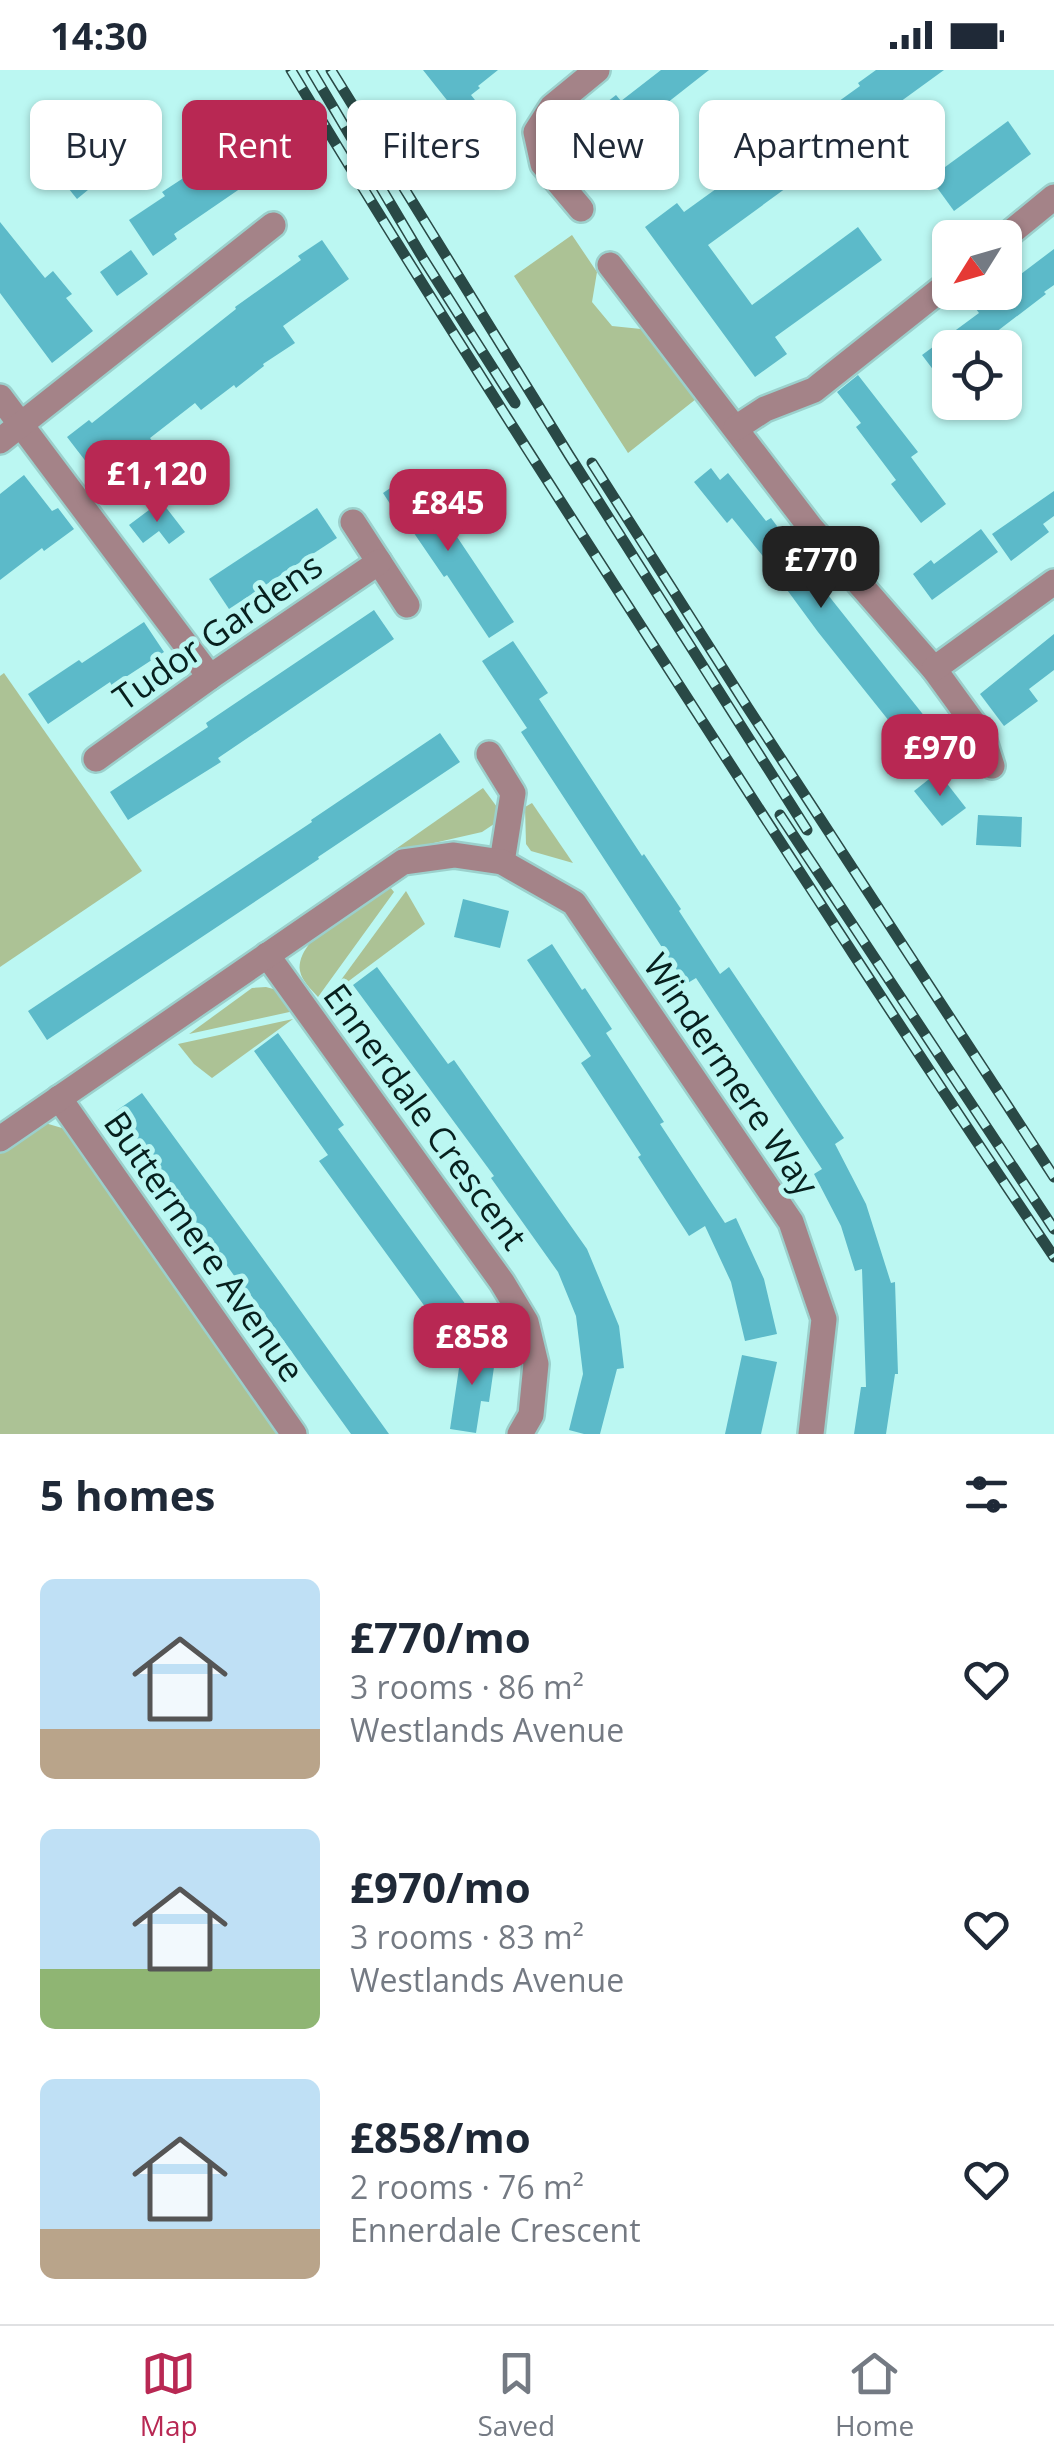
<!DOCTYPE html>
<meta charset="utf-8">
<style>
body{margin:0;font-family:"Open Sans",sans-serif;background:#f6f6f7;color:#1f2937;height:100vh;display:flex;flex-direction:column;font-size:38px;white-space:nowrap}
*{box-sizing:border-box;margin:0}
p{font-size:32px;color:#747a83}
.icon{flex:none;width:55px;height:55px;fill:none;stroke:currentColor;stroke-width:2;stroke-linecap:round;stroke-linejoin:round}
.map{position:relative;height:1364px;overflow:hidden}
.drawer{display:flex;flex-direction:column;background:#fff;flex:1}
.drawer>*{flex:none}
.guide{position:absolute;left:30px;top:30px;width:995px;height:90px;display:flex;gap:20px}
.needle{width:65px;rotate:233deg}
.buttons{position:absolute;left:932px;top:150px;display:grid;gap:20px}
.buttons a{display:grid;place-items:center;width:90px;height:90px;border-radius:15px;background:#fff;box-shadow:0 2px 8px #0004;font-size:50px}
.price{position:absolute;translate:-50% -85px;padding:0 22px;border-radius:20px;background:#b82853;color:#fff;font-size:32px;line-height:65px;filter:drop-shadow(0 2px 5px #0008)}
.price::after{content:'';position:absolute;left:50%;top:60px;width:30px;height:22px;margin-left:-15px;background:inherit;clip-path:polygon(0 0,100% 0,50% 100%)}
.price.selected{background:#222;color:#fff}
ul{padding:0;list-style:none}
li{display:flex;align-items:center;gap:30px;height:250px;padding:0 40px}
li span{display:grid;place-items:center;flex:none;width:280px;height:200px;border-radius:15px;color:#555}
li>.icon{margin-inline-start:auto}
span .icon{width:120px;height:120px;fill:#fffc;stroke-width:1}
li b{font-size:42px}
h2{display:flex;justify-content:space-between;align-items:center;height:120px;padding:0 40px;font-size:42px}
.pill{padding:0 35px;border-radius:15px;background:#fff;box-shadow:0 2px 8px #0004;font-size:35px;line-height:90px}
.pill.selected{background:#b82853;color:#fff}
.status{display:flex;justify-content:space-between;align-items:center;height:70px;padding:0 50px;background:#fff;direction:ltr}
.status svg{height:28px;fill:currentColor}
.menu{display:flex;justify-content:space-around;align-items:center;height:140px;border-top:2px solid #e0e1e3;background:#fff;font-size:28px;color:#747a83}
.menu a{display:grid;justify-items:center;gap:5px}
.menu .selected{color:#b82853}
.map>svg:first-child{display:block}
.green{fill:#acc295}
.building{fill:#5cbac9}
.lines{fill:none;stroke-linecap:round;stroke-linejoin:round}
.street-casing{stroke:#9bd0cc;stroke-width:30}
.street{stroke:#a48388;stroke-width:25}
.rail-casing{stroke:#294946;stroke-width:11}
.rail{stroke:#bbf7f2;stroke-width:8;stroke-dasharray:22;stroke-linecap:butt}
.labels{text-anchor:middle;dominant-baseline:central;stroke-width:10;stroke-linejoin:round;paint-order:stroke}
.street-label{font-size:35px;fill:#07201e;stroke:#bbf7f2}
</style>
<div class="status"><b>14:30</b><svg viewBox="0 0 49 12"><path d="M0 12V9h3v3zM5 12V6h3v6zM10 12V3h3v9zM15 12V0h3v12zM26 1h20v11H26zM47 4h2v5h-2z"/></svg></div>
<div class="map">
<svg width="1054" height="1364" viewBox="0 0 1054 1364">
<rect width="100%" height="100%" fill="#bbf7f2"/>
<g class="green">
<path d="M 572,165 L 597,202 L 592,232 L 612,256 L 641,259 L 696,329 L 628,383 L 514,206 Z"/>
<path d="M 4,603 L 142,801 L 0,897 L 0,606 Z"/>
<path d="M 483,718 L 497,737 L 494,754 L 482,762 L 390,783 Z"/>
<path d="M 532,733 L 573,793 L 531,781 L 526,774 L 525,737 Z"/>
<path d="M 390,817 L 394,822 L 318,927 C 311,919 302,911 300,901 C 295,866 365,833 390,817 Z"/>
<path d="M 406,821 L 425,854 L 330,925 Z"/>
<path d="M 266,917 L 277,920 L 294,941 L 189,964 L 252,918 Z"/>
<path d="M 293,949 L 212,1008 L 194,994 L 178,974 Z"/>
<path d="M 45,1053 L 62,1058 L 72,1069 L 287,1364 L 0,1364 L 0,1076 Z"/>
</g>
<g class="building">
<path d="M 423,0 L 498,0 L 478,16 L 480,18 L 471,25 L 508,72 L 484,92 L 447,44 L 454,39 Z"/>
<path d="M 661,0 L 709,0 L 639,55 L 634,48 L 597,77 L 579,54 L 616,25 L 621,31 Z"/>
<path d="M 876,0 L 944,0 L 871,53 L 875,58 L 821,97 L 819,94 L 708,175 L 752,235 L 858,157 L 882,190 L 775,267 L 787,284 L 755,307 L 645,157 L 677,133 L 684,142 L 792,64 L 796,69 L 838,38 L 835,34 L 860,16 L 858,13 Z"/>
<path d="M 1008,51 L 1031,84 L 954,141 L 930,108 Z"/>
<path d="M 254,56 L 279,92 L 174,164 L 177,169 L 153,186 L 129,150 L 165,126 L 162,122 L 231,77 L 229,73 Z"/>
<path d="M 73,89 L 94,115 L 77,129 L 56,103 Z"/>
<path d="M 0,152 L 45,208 L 53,201 L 72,224 L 66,228 L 93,261 L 52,293 L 0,223 Z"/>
<path d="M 322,170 L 349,209 L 283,256 L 295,273 L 263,294 L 264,296 L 236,318 L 234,315 L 201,340 L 195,333 L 150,368 L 153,372 L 129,390 L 125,385 L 97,406 L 67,367 L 89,350 L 92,353 L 236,239 L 235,237 L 301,190 L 298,186 Z"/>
<path d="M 1054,179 L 1054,215 L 1044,222 L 1046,224 L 987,269 L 994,278 L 950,278 L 950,322 L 922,285 L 979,243 L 976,239 L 997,222 L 1005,222 L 1005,216 Z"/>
<path d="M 131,180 L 148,204 L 117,226 L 100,202 Z"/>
<path d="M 858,305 L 918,382 L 911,387 L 946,434 L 921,453 L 891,414 L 896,410 L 856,357 L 861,353 L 837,322 Z"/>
<path d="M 711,398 L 720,410 L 728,403 L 766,451 L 771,448 L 832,530 L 941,667 L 917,686 L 818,562 L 782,513 L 784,512 L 732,448 L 727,453 L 694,412 Z"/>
<path d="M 411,404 L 436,442 L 439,440 L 514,552 L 489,568 L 447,505 L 444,507 L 405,450 L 402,452 L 383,423 Z"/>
<path d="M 24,405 L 52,441 L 58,438 L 74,459 L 44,481 L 42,478 L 0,510 L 0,424 Z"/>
<path d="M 1054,421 L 1054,446 L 1043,454 L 1049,462 L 1011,491 L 992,464 Z"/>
<path d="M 161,431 L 185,462 L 169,474 L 159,461 L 143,473 L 129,455 Z"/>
<path d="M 317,438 L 337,468 L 229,539 L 209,509 Z"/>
<path d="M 981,459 L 998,482 L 932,530 L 913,504 L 931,490 L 934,494 Z"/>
<path d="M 374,540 L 394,569 L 218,688 L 221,692 L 128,750 L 110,722 L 208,657 L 206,653 Z"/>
<path d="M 144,552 L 164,582 L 112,616 L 110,612 L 48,654 L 28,624 L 79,590 L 82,593 Z"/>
<path d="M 1054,564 L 1054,600 L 1029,619 L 1038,631 L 1004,656 L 980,624 Z"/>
<path d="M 513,571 L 548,623 L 539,629 L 642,786 L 644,784 L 681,839 L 679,841 L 720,904 L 729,897 L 844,1068 L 835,1074 L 866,1134 L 891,1213 L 895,1212 L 898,1304 L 895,1304 L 886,1364 L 854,1364 L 861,1317 L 866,1317 L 862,1199 L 855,1201 L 841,1156 L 814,1104 L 822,1099 L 696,908 L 686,914 L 521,662 L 527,658 L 482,591 Z"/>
<path d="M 440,663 L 460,692 L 318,787 L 319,789 L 47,970 L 28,941 L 312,752 L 311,750 Z"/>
<path d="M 938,702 L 966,738 L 942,756 L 914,721 Z"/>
<path d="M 978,745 L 1022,747 L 1021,777 L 976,775 Z"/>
<path d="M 463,829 L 509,841 L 500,878 L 454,867 Z"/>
<path d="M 552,874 L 582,920 L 585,918 L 612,959 L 606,963 L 664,1052 L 660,1054 L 725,1153 L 736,1148 L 764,1209 L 777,1264 L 745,1271 L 731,1212 L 705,1156 L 689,1166 L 638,1087 L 641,1085 L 581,993 L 591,986 L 527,890 Z"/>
<path d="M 377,897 L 448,994 L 454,990 L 587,1179 L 619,1256 L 624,1298 L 617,1299 L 600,1364 L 584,1364 L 569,1360 L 583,1304 L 576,1246 L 558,1202 L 491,1108 L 494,1106 L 353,915 Z"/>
<path d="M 278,963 L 344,1055 L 338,1059 L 474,1246 L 447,1267 L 319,1091 L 328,1085 L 254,981 Z"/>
<path d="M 142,1023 L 282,1215 L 389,1364 L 351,1364 L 250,1224 L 248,1225 L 116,1041 Z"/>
<path d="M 462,1278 L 496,1283 L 489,1332 L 481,1331 L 476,1363 L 450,1359 Z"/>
<path d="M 742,1285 L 777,1292 L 761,1364 L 725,1364 Z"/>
</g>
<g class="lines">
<defs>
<g id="street">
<path d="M 581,139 L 543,94 L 536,62 L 552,37 L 597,0"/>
<path d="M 1004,168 L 1054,127"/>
<path d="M 610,195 L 811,458 L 934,599 L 982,665 L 992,696"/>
<path d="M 0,327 L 210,607"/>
<path d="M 736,358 L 765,339 L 814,320 L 950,212"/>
<path d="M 0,371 L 273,155"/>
<path d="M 353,452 L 407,535"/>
<path d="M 934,599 L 1054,512"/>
<path d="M 489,684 L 513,723 L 502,792"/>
<path d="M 96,689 L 210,607 L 379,492"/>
<path d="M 267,885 L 502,1212 L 526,1252 L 536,1294 L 531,1345 L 520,1364"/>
<path d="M 59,1028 L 294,1364"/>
<path d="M 0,1069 L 403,792 L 454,785 L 502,792 L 574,833 L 791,1152 L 824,1249 L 811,1364"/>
</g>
</defs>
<use href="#street" class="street-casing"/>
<use href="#street" class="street"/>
<defs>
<g id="rail">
<path d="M 291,0 C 409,196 533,389 657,581 C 788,784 919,987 1054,1187"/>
<path d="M 311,0 L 424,190 L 515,333"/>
<path d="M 331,0 L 569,385 L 807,760"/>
<path d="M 592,393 L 748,638 L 1054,1107"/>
<path d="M 780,745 L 1054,1159"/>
</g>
</defs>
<use href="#rail" class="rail-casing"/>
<use href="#rail" class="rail"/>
</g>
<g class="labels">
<g class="street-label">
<text transform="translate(217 561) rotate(-35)">Tudor Gardens</text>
<text transform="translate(732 1004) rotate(56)">Windermere Way</text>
<text transform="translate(426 1046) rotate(54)">Ennerdale Crescent</text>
<text transform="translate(205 1176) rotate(55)">Buttermere Avenue</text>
</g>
</g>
</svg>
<div class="buttons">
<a><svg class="needle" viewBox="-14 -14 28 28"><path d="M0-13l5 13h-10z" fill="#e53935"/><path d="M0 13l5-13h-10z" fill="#747a83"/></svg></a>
<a><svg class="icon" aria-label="locate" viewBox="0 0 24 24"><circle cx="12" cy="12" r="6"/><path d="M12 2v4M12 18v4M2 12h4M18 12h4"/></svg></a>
</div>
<b class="price" style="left:157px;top:455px">£1,120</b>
<b class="price" style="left:448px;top:484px">£845</b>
<b class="price selected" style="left:821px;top:541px">£770</b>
<b class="price" style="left:940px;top:729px">£970</b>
<b class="price" style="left:472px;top:1318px">£858</b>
<div class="guide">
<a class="pill">Buy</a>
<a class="pill selected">Rent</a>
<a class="pill">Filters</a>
<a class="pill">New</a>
<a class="pill">Apartment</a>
</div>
</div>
<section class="drawer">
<h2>5 homes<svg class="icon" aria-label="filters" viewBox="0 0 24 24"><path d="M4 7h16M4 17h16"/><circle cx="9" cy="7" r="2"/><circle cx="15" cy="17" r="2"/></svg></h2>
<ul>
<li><span style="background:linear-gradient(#bfe0f5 75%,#b9a48a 0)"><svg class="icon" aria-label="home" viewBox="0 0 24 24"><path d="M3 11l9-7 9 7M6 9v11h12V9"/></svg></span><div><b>£770/mo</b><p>3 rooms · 86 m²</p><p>Westlands Avenue</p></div><svg class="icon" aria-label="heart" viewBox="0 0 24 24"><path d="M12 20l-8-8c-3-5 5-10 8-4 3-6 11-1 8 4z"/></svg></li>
<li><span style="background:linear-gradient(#bfe0f5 70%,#8fb573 0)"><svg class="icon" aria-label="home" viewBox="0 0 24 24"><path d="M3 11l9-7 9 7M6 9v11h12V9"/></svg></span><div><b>£970/mo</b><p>3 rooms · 83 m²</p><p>Westlands Avenue</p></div><svg class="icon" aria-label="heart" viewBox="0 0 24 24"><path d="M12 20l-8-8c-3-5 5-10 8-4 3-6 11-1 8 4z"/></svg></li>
<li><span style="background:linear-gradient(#bfe0f5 75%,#b9a48a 0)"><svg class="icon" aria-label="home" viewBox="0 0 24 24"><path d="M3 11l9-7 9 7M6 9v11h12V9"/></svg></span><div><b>£858/mo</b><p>2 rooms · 76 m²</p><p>Ennerdale Crescent</p></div><svg class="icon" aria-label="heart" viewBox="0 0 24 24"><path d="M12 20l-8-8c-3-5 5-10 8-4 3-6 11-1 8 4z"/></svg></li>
</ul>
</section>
<nav class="menu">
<a class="selected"><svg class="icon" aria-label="map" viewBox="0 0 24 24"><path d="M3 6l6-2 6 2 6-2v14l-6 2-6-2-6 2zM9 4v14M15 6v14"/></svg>Map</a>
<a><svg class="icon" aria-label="saved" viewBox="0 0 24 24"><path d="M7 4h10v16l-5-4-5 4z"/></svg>Saved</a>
<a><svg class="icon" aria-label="home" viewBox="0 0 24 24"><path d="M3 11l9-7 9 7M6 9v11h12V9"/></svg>Home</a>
</nav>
